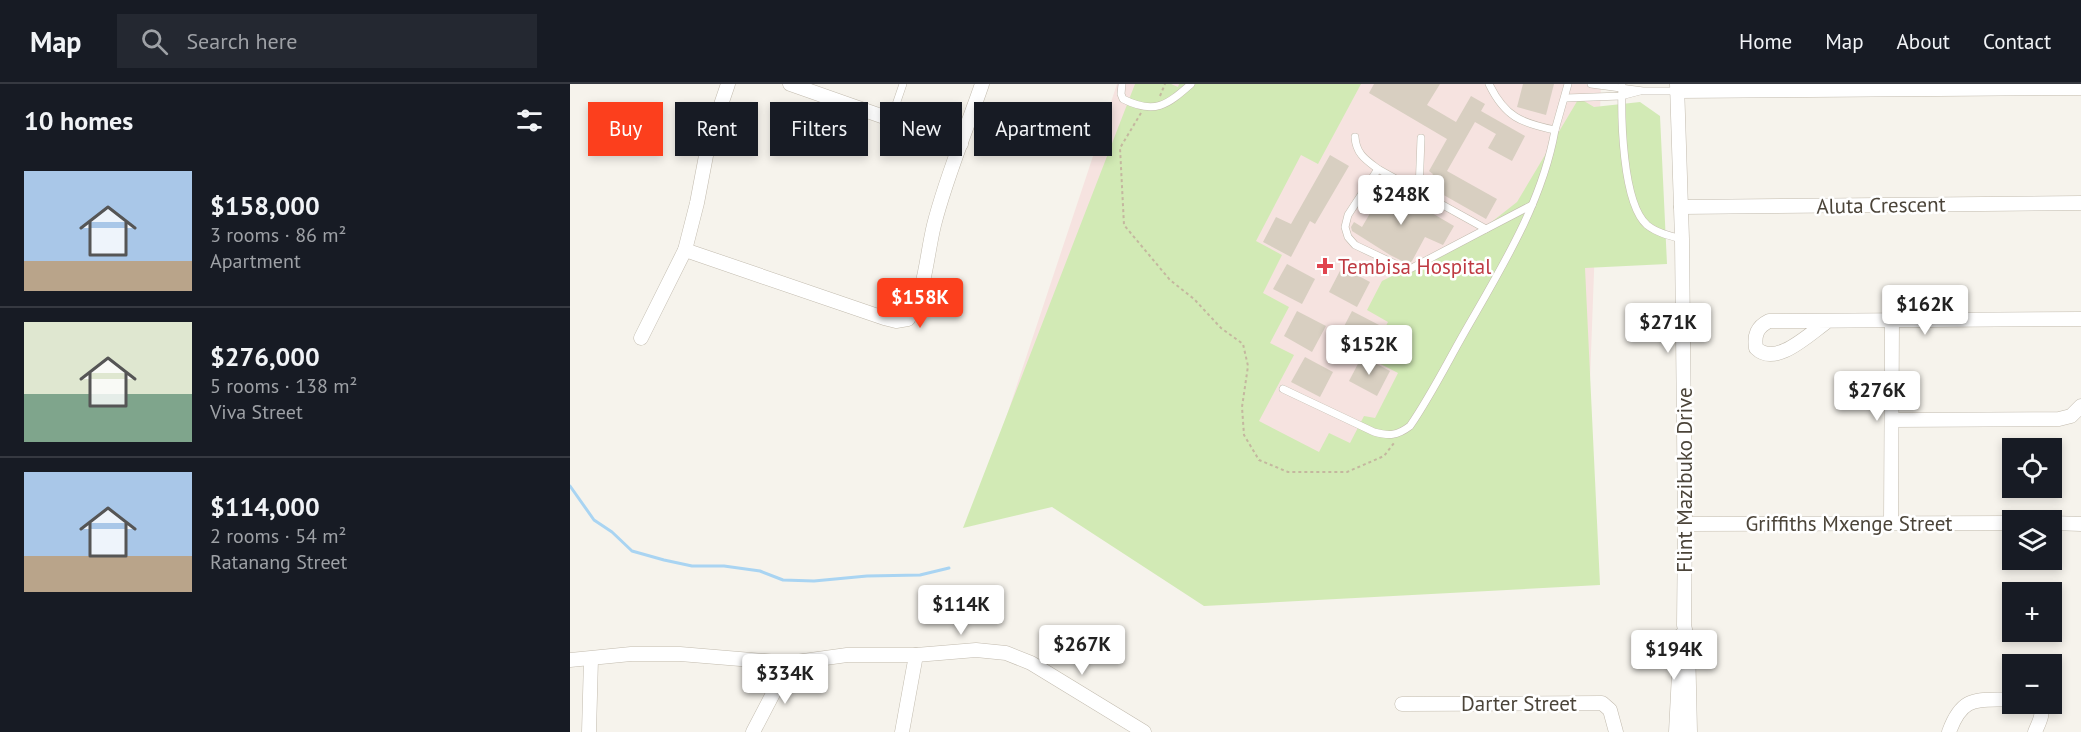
<!DOCTYPE html>
<meta charset="utf-8">
<style>
body{margin:0;font-family:"PT Sans",sans-serif;background:#242831;color:#f1f3f6;height:100vh;display:flex;flex-direction:column;font-size:22px;white-space:nowrap}
*{box-sizing:border-box;margin:0}
p{font-size:20px;color:#9ea1a6}
.icon{flex:none;width:33px;height:33px;fill:none;stroke:currentColor;stroke-width:2;stroke-linecap:round;stroke-linejoin:round}
.map{position:relative;flex:1;overflow:hidden}
.sheet{display:flex;flex-direction:column;background:#171b24;width:570px}
.sheet>*{flex:none}
.hud{position:absolute;left:18px;top:18px;width:570px;height:54px;display:flex;gap:12px}
.fabs{position:absolute;left:1432px;top:354px;display:grid;gap:12px}
.fabs a{display:grid;place-items:center;width:60px;height:60px;border-radius:0px;background:#171b24;box-shadow:0 3px 9px #0003;font-size:30px}
.price{position:absolute;translate:-50% -51px;padding:0 14px;border-radius:6px;background:#fff;color:#222;font-size:20px;line-height:39px;filter:drop-shadow(0 2px 3px #0008)}
.price::after{content:'';position:absolute;left:50%;top:36px;width:18px;height:14px;margin-left:-9px;background:inherit;clip-path:polygon(0 0,100% 0,50% 100%)}
.price.on{background:#fc3f1d;color:#fff}
ul{padding:0;list-style:none}
li{display:flex;align-items:center;gap:18px;height:150px;padding:0 24px}
li+li{border-top:2px solid #363941}
li span{display:grid;place-items:center;flex:none;width:168px;height:120px;border-radius:0px;color:#555}
li>.icon{margin-inline-start:auto}
span .icon{width:72px;height:72px;fill:#fffc;stroke-width:1}
li b{font-size:26px}
h2{display:flex;justify-content:space-between;align-items:center;height:72px;padding:0 24px;font-size:26px}
.pill{padding:0 21px;border-radius:0px;background:#171b24;box-shadow:0 3px 9px #0003;font-size:21px;line-height:54px}
.pill.on{background:#fc3f1d;color:#fff}
header{display:flex;align-items:center;gap:36px;box-sizing:border-box;height:84px;padding:0 30px;background:#171b24;border-bottom:2px solid #363941}
header strong{font-size:28px}
nav{display:flex;gap:33px;margin-inline-start:auto;font-size:21px}
.search{width:420px;height:54px;background:#242831;display:flex;align-items:center;gap:15px;box-sizing:border-box;padding:0 21px;border-radius:0px;color:#9ea1a6;font-size:22px}
main{display:flex;flex:1;min-height:0}
.map>svg:first-child{display:block}
.medical{fill:#f6e3e0}
.green{fill:#d2eab5}
.lines{fill:none;stroke-linecap:round;stroke-linejoin:round}
.stream{stroke:#a9d4f2;stroke-width:3}
.building{fill:#d8cfc1}
.lane-casing{stroke:#c2bbae;stroke-width:8}
.street-casing{stroke:#c2bbae;stroke-width:15}
.path{stroke:#c4b79f;stroke-width:2;stroke-dasharray:3 3;stroke-linecap:butt}
.lane{stroke:#fff;stroke-width:7}
.street{stroke:#fff;stroke-width:14}
.health-dot{fill:#e0444e;stroke:#fff;stroke-width:2}
.labels{text-anchor:middle;dominant-baseline:central;stroke-width:5;stroke-linejoin:round;paint-order:stroke}
.street-label{font-size:21px;fill:#4b4439;stroke:#fff}
.health-label{font-size:21px;fill:#be3a42;stroke:#fff;text-anchor:start}
</style>
<header>
<strong>Map</strong>
<div class="search"><svg class="icon" aria-label="search" viewBox="0 0 24 24"><circle cx="10" cy="10" r="6"/><path d="M15 15l6 6"/></svg>Search here</div>
<nav><a>Home</a><a>Map</a><a>About</a><a>Contact</a></nav>
</header>
<main>
<section class="sheet">
<h2>10 homes<svg class="icon" aria-label="filters" viewBox="0 0 24 24"><path d="M4 7h16M4 17h16"/><circle cx="9" cy="7" r="2"/><circle cx="15" cy="17" r="2"/></svg></h2>
<ul>
<li><span style="background:linear-gradient(#a9c7e8 75%,#b9a48a 0)"><svg class="icon" aria-label="home" viewBox="0 0 24 24"><path d="M3 11l9-7 9 7M6 9v11h12V9"/></svg></span><div><b>$158,000</b><p>3 rooms · 86 m²</p><p>Apartment</p></div></li>
<li><span style="background:linear-gradient(#dfe7d0 60%,#7fa58c 0)"><svg class="icon" aria-label="home" viewBox="0 0 24 24"><path d="M3 11l9-7 9 7M6 9v11h12V9"/></svg></span><div><b>$276,000</b><p>5 rooms · 138 m²</p><p>Viva Street</p></div></li>
<li><span style="background:linear-gradient(#a9c7e8 70%,#b9a48a 0)"><svg class="icon" aria-label="home" viewBox="0 0 24 24"><path d="M3 11l9-7 9 7M6 9v11h12V9"/></svg></span><div><b>$114,000</b><p>2 rooms · 54 m²</p><p>Ratanang Street</p></div></li>
</ul>
</section>
<div class="map">
<svg width="1511" height="648" viewBox="0 0 1511 648">
<rect width="100%" height="100%" fill="#f6f3ec"/>
<path class="medical" d="M 547,0 L 1031,0 L 1013,484 L 426,364 Z"/>
<path class="green" d="M 565,0 L 601,0 L 608,3 L 609,0 L 791,0 L 748,80 L 731,71 L 686,157 L 712,171 L 693,209 L 719,223 L 700,259 L 724,271 L 689,337 L 749,368 L 759,349 L 780,359 L 794,332 L 805,334 L 828,289 L 799,274 L 818,238 L 797,226 L 812,197 L 905,151 L 947,118 L 1009,14 L 1024,23 L 1070,18 L 1090,32 L 1097,180 L 1015,184 L 1030,501 L 634,522 L 482,423 L 393,444 Z"/>
<g class="lines">
<path class="stream" d="M 0,402 L 24,436 L 42,448 L 62,467 L 94,476 L 122,482 L 154,482 L 190,487 L 213,496 L 244,497 L 297,492 L 350,491 L 379,484"/>
</g>
<g class="building">
<path d="M 804,0 L 870,0 L 857,21 L 886,38 L 901,12 L 915,20 L 911,27 L 955,52 L 942,77 L 918,64 L 926,50 L 905,38 L 877,87 L 927,115 L 916,135 L 856,101 L 863,90 L 859,87 L 877,55 L 799,9 Z"/>
<path d="M 953,0 L 984,0 L 976,31 L 947,23 Z"/>
<path d="M 760,71 L 779,82 L 745,140 L 740,137 L 721,173 L 693,158 L 706,133 L 721,140 Z"/>
<path d="M 816,102 L 884,142 L 873,161 L 855,153 L 842,177 L 838,180 L 820,171 L 782,147 L 781,143 L 784,138 L 792,143 Z"/>
<path d="M 717,180 L 745,195 L 732,220 L 703,205 Z"/>
<path d="M 772,183 L 800,198 L 787,223 L 759,208 Z"/>
<path d="M 727,227 L 756,242 L 742,268 L 714,252 Z"/>
<path d="M 782,227 L 811,242 L 797,267 L 769,252 Z"/>
<path d="M 792,272 L 820,287 L 807,312 L 779,297 Z"/>
<path d="M 735,273 L 763,288 L 750,313 L 721,298 Z"/>
</g>
<g class="lines">
<defs>
<g id="lane">
<path d="M 552,0 L 551,10 L 553,15 C 585,31 597,21 621,0"/>
<path d="M 919,0 C 935,33 951,39 985,46 L 998,0"/>
<path d="M 1021,0 L 1073,7 L 1107,7"/>
<path d="M 1052,0 C 1051,32 1052,119 1077,141 C 1087,149 1100,152 1112,155"/>
<path d="M 996,14 L 1051,12 L 1070,7"/>
<path d="M 321,35 L 333,0"/>
<path d="M 785,53 C 786,70 796,76 808,85 L 916,145 L 962,121"/>
<path d="M 808,85 L 778,131 L 775,143 L 778,153 L 785,161 L 838,186 L 916,145"/>
<path d="M 849,107 L 851,54"/>
<path d="M 713,305 L 804,348 C 819,352 827,352 840,342 C 860,313 876,281 893,251 C 930,186 972,120 985,46"/>
</g>
<g id="street">
<path d="M 220,0 L 391,60"/>
<path d="M 1107,0 L 1112,155 L 1115,440 L 1114,541 L 1118,559 L 1120,648"/>
<path d="M 1107,7 L 1511,4"/>
<path d="M 1111,123 L 1511,119"/>
<path d="M 115,166 L 314,234 L 326,237 L 338,235 C 356,206 356,174 364,141 C 376,93 396,47 412,0"/>
<path d="M 1258,237 C 1240,249 1206,284 1186,264 C 1184,251 1187,243 1199,237 L 1511,235"/>
<path d="M 71,254 L 115,166 L 127,119 L 139,56 L 158,0"/>
<path d="M 1322,336 L 1489,335 L 1501,332 L 1511,322"/>
<path d="M 1321,439 L 1322,236"/>
<path d="M 1482,439 L 1511,440"/>
<path d="M 1115,440 L 1443,439"/>
<path d="M 0,576 L 61,570 L 110,570 L 219,579 L 277,571 L 346,571 L 406,566 L 436,569 L 461,579 L 574,648"/>
<path d="M 832,620 L 1032,619 L 1040,626 L 1046,648"/>
<path d="M 19,648 L 21,575"/>
<path d="M 183,648 L 219,579"/>
<path d="M 332,648 L 346,571"/>
<path d="M 1106,648 L 1111,551"/>
<path d="M 1379,648 C 1393,610 1407,617 1443,615"/>
<path d="M 1465,648 C 1469,638 1475,629 1469,620"/>
</g>
</defs>
<use href="#lane" class="lane-casing"/>
<use href="#street" class="street-casing"/>
<g class="path">
<path d="M 590,12 L 595,0"/>
<path d="M 571,29 L 550,64 L 554,141 L 600,196 L 624,215 L 651,244 L 673,260 L 678,282 L 672,323 L 674,351 L 689,376 L 718,388 L 777,388 L 814,372 L 824,359"/>
</g>
<use href="#lane" class="lane"/>
<use href="#street" class="street"/>
</g>
<path class="health-dot" d="M752 173h6v6h6v6h-6v6h-6v-6h-6v-6h6z"/>
<g class="labels">
<g class="street-label">
<text transform="translate(1311 121) rotate(-1)">Aluta Crescent</text>
<text transform="translate(1114 396) rotate(-90)">Flint Mazibuko Drive</text>
<text x="1279" y="439">Griffiths Mxenge Street</text>
<text x="949" y="619">Darter Street</text>
</g>
<g class="health-label">
<text x="768" y="182">Tembisa Hospital</text>
</g>
</g>
</svg>
<div class="fabs">
<a><svg class="icon" aria-label="locate" viewBox="0 0 24 24"><circle cx="12" cy="12" r="6"/><path d="M12 2v4M12 18v4M2 12h4M18 12h4"/></svg></a>
<a><svg class="icon" aria-label="layers" viewBox="0 0 24 24"><path d="M12 4l9 5-9 5-9-5zM3 14l9 5 9-5"/></svg></a>
<a>+</a>
<a>−</a>
</div>
<b class="price" style="left:831px;top:142px">$248K</b>
<b class="price on" style="left:350px;top:245px">$158K</b>
<b class="price" style="left:1355px;top:252px">$162K</b>
<b class="price" style="left:1098px;top:270px">$271K</b>
<b class="price" style="left:799px;top:292px">$152K</b>
<b class="price" style="left:1307px;top:338px">$276K</b>
<b class="price" style="left:391px;top:552px">$114K</b>
<b class="price" style="left:512px;top:592px">$267K</b>
<b class="price" style="left:1104px;top:597px">$194K</b>
<b class="price" style="left:215px;top:621px">$334K</b>
<div class="hud">
<a class="pill on">Buy</a>
<a class="pill">Rent</a>
<a class="pill">Filters</a>
<a class="pill">New</a>
<a class="pill">Apartment</a>
</div>
</div>
</main>
